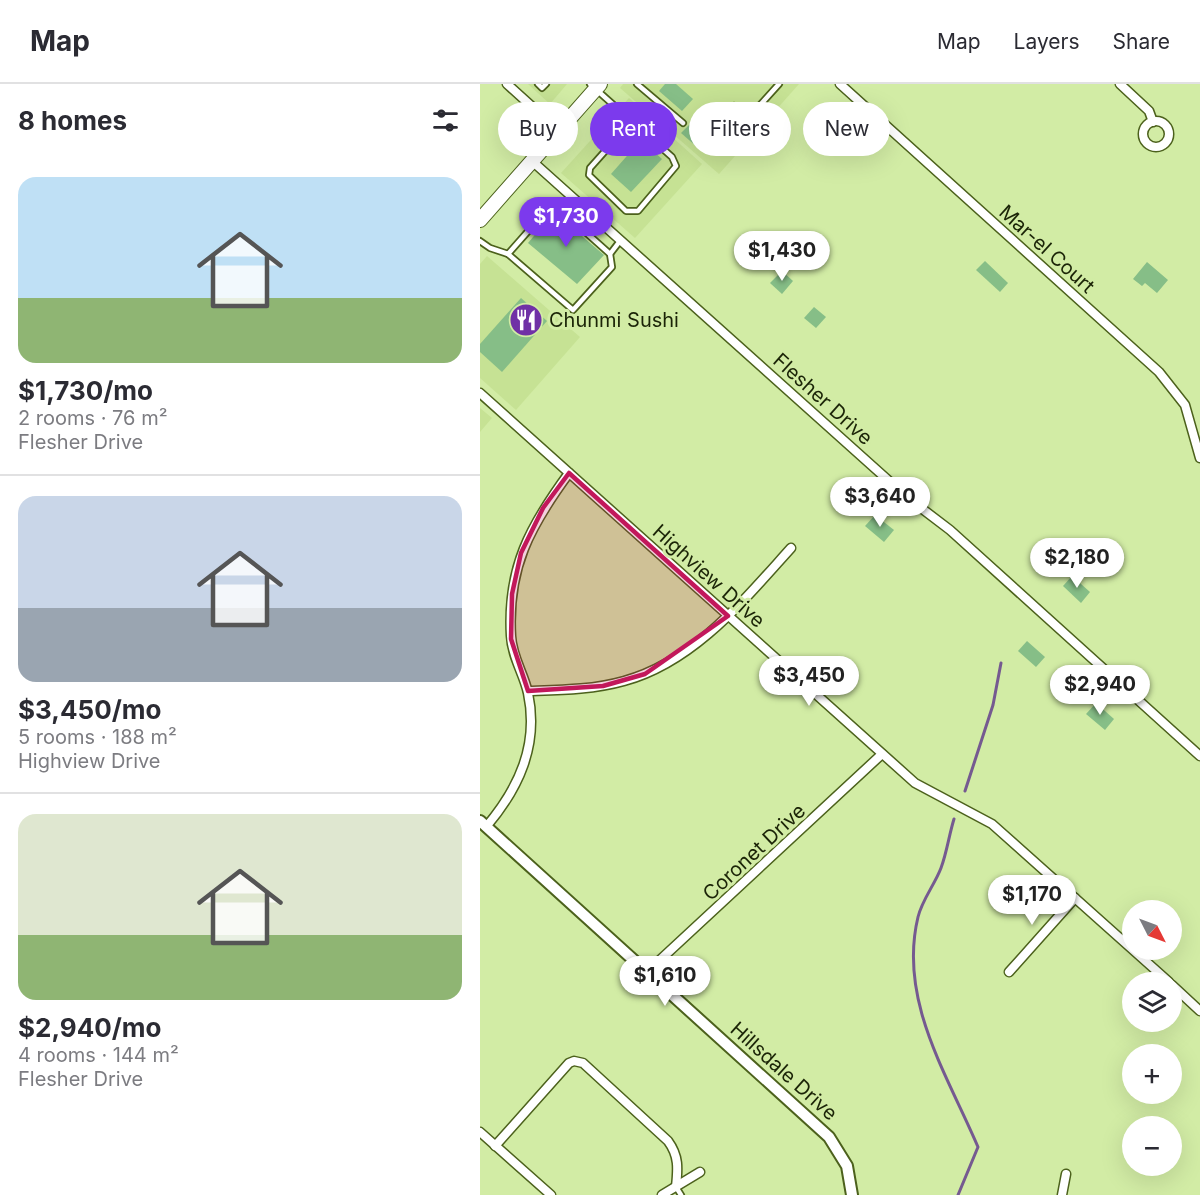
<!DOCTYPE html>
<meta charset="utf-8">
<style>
body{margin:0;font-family:Inter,sans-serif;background:#f2f2f3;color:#2b2b33;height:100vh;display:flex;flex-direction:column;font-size:22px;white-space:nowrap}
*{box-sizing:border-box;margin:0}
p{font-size:20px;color:#7c7c81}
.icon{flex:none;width:33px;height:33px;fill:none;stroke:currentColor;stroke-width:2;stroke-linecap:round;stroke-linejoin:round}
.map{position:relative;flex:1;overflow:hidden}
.side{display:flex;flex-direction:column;background:#fff;width:480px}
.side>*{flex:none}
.top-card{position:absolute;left:18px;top:18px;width:570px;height:54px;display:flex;gap:12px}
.needle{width:39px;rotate:132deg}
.buttons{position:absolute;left:642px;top:816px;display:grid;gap:12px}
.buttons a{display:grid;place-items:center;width:60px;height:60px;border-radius:50%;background:#fff;box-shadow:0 6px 24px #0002;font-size:30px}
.price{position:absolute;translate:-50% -51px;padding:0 14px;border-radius:21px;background:#fff;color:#222;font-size:20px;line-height:39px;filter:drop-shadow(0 2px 3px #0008)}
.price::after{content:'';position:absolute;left:50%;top:36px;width:18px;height:14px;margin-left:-9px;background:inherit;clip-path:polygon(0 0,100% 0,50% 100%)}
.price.active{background:#7c3aed;color:#fff}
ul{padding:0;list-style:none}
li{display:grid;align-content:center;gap:12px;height:318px;padding:0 18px}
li+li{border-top:2px solid #e1e1e2}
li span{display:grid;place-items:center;height:186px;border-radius:18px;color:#555}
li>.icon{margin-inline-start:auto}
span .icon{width:108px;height:108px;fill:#fffc;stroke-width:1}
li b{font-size:26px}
h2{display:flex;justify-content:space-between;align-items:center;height:72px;padding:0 18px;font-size:26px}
.chip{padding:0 21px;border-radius:27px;background:#fff;box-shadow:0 6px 24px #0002;font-size:21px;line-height:54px}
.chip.active{background:#7c3aed;color:#fff}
header{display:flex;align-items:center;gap:36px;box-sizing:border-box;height:84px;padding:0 30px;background:#fff;border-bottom:2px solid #e1e1e2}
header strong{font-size:28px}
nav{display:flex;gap:33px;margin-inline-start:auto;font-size:21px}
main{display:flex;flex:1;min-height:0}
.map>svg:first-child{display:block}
.built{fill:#c6e294}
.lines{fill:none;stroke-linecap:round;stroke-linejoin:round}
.stream{stroke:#755a90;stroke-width:3}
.building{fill:#86be87}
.service-casing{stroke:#4c611c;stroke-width:8}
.minor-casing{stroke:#4c611c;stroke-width:11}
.tertiary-casing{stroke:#4c611c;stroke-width:14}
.trunk-casing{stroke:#4c611c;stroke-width:16}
.service{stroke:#fff;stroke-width:4.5}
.minor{stroke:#fff;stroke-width:8}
.tertiary{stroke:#fff;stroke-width:10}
.trunk{stroke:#fff;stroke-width:14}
.marked{fill:#c2185b;fill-opacity:0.2;stroke:#c2185b;stroke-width:4.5;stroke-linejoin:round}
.labels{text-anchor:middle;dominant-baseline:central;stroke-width:6;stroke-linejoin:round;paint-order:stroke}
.street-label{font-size:20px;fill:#1b2407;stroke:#d2eca5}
.poi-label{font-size:20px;fill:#1b2407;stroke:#d2eca5;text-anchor:start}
</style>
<header>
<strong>Map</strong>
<nav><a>Map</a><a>Layers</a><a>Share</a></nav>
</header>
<main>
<section class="side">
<h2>8 homes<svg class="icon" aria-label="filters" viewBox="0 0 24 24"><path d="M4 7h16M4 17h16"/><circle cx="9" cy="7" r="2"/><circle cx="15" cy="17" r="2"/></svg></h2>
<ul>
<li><span style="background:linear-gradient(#bfe0f5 65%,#8fb573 0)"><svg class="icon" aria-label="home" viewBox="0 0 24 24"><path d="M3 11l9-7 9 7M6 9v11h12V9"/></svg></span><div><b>$1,730/mo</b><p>2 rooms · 76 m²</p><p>Flesher Drive</p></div></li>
<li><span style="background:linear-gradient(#c9d6e8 60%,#9aa5b1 0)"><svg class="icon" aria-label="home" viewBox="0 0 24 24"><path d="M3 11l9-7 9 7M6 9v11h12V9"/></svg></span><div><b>$3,450/mo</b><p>5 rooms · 188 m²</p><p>Highview Drive</p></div></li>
<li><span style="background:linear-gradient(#dfe7d0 65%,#8fb573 0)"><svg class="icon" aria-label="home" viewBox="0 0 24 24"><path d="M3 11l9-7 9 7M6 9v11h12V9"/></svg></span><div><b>$2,940/mo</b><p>4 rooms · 144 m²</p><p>Flesher Drive</p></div></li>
</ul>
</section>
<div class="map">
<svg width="720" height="1111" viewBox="0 0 720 1111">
<rect width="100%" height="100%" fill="#d2eca5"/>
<g class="built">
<path d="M 48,0 L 87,0 L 70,20 Z"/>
<path d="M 143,0 L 319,0 L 239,90 L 140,4 Z"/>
<path d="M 149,14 L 222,80 L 155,154 L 81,89 Z"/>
<path d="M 7,172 L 100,253 L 36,326 L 0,294 L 0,180 Z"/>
<path d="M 0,324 L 12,334 L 0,348 Z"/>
</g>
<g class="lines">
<g class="stream">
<path d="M 485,707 L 513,621 L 521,579"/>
<path d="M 474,735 C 469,751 467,768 461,784 C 455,800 442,816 438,833 C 418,916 467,990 498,1063 L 478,1111"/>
</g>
</g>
<g class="building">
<path d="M 185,0 L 196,0 L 213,15 L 202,27 L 179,7 Z"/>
<path d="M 210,40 L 225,54 L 217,63 L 201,49 Z"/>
<path d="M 161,56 L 182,75 L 151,108 L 131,90 Z"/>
<path d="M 74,128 L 124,171 L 97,200 L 48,159 Z"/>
<path d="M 505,177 L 528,199 L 520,208 L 496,186 Z"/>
<path d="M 667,178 L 688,196 L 677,209 L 665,199 L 662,202 L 653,195 Z"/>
<path d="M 302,187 L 313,197 L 302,210 L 290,199 Z"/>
<path d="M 41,214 L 67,237 L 22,288 L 0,268 L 0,260 Z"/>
<path d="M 334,223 L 346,233 L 336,244 L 324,234 Z"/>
<path d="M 395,431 L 414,446 L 404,458 L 385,442 Z"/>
<path d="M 592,492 L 610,508 L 601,519 L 583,502 Z"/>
<path d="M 547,557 L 565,573 L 556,583 L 538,567 Z"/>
<path d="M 616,619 L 634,635 L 625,646 L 606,630 Z"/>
</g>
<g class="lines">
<defs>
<g id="service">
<path d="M 58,0 L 62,4 L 66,0"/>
<path d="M 110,0 L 192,73 L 196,82 L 158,127 L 146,127 L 109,91 L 110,84 L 151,38"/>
<path d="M 157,0 L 203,39"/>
<path d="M 254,22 L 266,32 L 272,30 L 299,0"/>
<path d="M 0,157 L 10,164 L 28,170 L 73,119 L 130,170 L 140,157"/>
<path d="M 28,170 L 93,226 L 132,183 L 130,170"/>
<path d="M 196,1103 L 201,1111"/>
</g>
<g id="minor">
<path d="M 27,0 L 79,47"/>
<path d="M 360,0 L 679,288 L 705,321 L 720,374"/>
<path d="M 640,0 L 669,27 L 673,38"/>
<circle cx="676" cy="50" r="13"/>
<path d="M 52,77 L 428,414 L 470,446 L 720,672"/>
<path d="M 0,309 L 435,699 L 512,740 L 689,898"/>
<path d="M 48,607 C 80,606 112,606 144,597 C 214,578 264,516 311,464"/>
<path d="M 6,743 C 39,704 59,661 48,609 C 44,590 32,573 31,552 C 27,484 50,442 89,389"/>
<path d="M 167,888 L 402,670"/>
<path d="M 529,888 L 595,814"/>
<path d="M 692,901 L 720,927"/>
<path d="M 0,1048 L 71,1111"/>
<path d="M 15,1062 L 89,979 L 94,977 L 103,979 L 188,1057 C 199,1072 198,1084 196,1103"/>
<path d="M 182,1111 L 220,1088"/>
<path d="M 582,1111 L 586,1090"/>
</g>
<path id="tertiary" d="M 0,737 L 349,1053 L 367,1082 L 372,1111"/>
<path id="trunk" d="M 0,136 L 120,0"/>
</defs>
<use href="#service" class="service-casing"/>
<use href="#minor" class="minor-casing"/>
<use href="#tertiary" class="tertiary-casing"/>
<use href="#trunk" class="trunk-casing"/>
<use href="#service" class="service"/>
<use href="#minor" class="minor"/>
<use href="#tertiary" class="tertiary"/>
<use href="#trunk" class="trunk"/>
</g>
<path class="marked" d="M 89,389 L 248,532 L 165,590 L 123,602 L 48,607 L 31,555 L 32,510 L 41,469 L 63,424 Z"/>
<defs>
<symbol id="restaurant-disc" viewBox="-11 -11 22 22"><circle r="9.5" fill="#7031a6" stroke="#d2eca5"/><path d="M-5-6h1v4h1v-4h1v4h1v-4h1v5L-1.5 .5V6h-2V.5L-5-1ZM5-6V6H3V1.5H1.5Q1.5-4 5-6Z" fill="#fff"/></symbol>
</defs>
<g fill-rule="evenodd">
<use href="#restaurant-disc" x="27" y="217" width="38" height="38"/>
</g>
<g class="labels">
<g class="street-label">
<text transform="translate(567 165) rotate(42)">Mar-el Court</text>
<text transform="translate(343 315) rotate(42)">Flesher Drive</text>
<text transform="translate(229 492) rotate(42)">Highview Drive</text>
<text transform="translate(274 768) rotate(-43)">Coronet Drive</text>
<text transform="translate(304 987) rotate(42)">Hillsdale Drive</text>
</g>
<g class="poi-label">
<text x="69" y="236">Chunmi Sushi</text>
</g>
</g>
</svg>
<div class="buttons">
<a><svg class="needle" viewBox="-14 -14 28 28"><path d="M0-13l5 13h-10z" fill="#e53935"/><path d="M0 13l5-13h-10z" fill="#7c7c81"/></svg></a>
<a><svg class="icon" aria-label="layers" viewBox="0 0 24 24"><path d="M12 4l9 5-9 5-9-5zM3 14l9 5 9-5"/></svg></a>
<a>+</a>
<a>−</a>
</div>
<b class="price active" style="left:86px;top:164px">$1,730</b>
<b class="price" style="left:302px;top:198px">$1,430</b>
<b class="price" style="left:400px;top:444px">$3,640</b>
<b class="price" style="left:597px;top:505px">$2,180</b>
<b class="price" style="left:329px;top:623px">$3,450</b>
<b class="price" style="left:620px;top:632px">$2,940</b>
<b class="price" style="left:552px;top:842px">$1,170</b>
<b class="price" style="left:185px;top:923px">$1,610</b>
<div class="top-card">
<a class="chip">Buy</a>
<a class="chip active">Rent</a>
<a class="chip">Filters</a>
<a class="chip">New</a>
</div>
</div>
</main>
